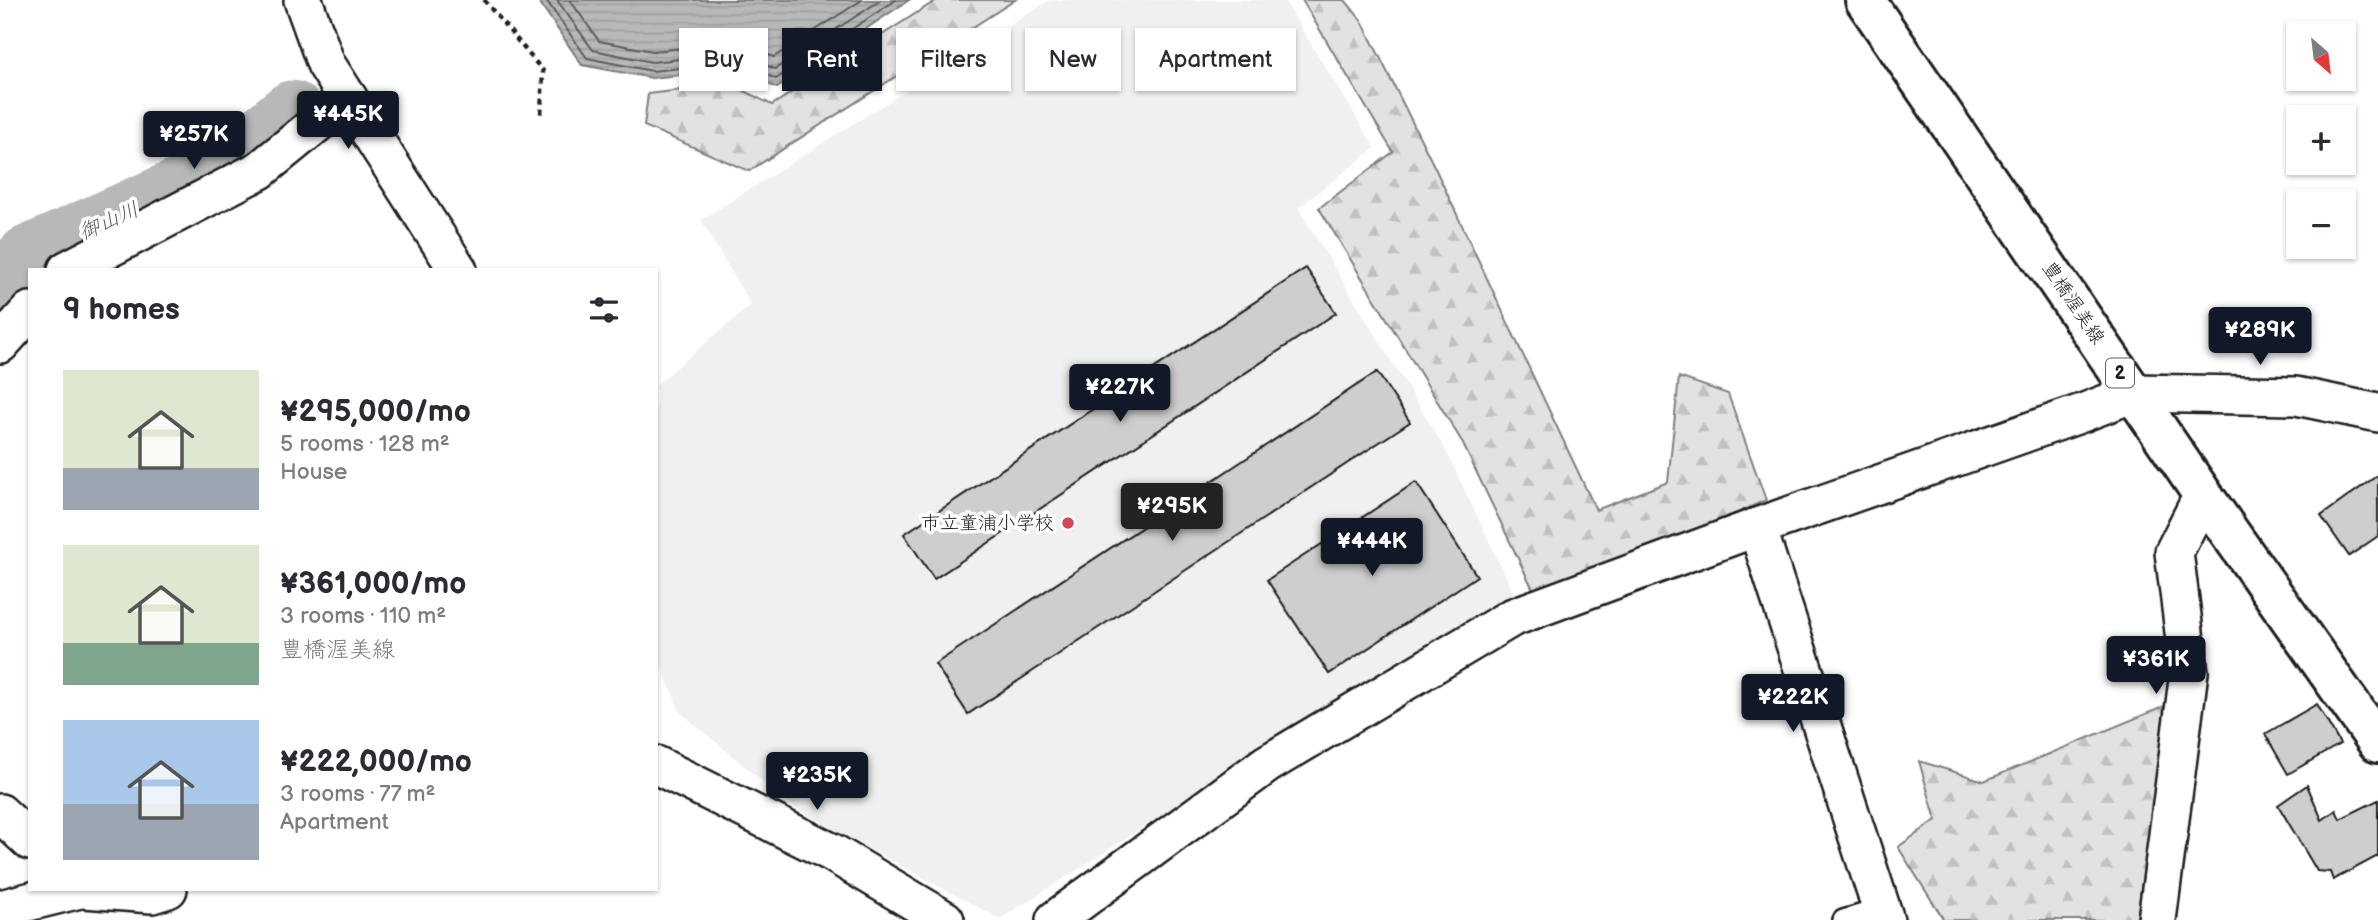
<!DOCTYPE html>
<meta charset="utf-8">
<style>
body{margin:0;font-family:"Balsamiq Sans","Klee One",sans-serif;background:#f2f2f3;color:#2b2b33;height:100vh;display:flex;flex-direction:column;font-size:26px;white-space:nowrap}
*{box-sizing:border-box;margin:0}
p{font-size:23px;color:#7c7c81}
.icon{flex:none;width:38px;height:38px;fill:none;stroke:currentColor;stroke-width:2;stroke-linecap:round;stroke-linejoin:round}
.map{position:relative;flex:1;overflow:hidden}
.drawer{position:absolute;left:28px;top:268px;width:630px;height:623px;display:flex;flex-direction:column;background:#fff;border-radius:0px;box-shadow:0 2px 5px #0004}
.drawer>*{flex:none}
.hud{position:absolute;left:679px;top:28px;width:665px;height:63px;display:flex;gap:14px}
.needle{width:46px;rotate:152deg}
.controls{position:absolute;left:2286px;top:21px;display:grid;gap:14px}
.controls a{display:grid;place-items:center;width:70px;height:70px;border-radius:0px;background:#fff;box-shadow:0 2px 5px #0004;font-size:35px}
.price{position:absolute;translate:-50% -60px;padding:0 16px;border-radius:7px;background:#111827;color:#fff;font-size:23px;line-height:46px;filter:drop-shadow(0 2px 4px #0008)}
.price::after{content:'';position:absolute;left:50%;top:42px;width:21px;height:16px;margin-left:-10px;background:inherit;clip-path:polygon(0 0,100% 0,50% 100%)}
.price.on{background:#222;color:#fff}
ul{padding:0;list-style:none}
li{display:flex;align-items:center;gap:21px;height:175px;padding:0 35px}
li span{display:grid;place-items:center;flex:none;width:196px;height:140px;border-radius:0px;color:#555}
li>.icon{margin-inline-start:auto}
span .icon{width:84px;height:84px;fill:#fffc;stroke-width:1}
li b{font-size:30px}
h2{display:flex;justify-content:space-between;align-items:center;height:84px;padding:0 35px;font-size:30px}
.chip{padding:0 24px;border-radius:0px;background:#fff;box-shadow:0 2px 5px #0004;font-size:24px;line-height:63px}
.chip.on{background:#111827;color:#fff}
.map>svg:first-child{display:block}
.built{fill:#f0f0f0}
.forest{fill:url(#forest-firs);stroke:#7f7f7f;stroke-width:2}
.water{fill:url(#water-rules);stroke:#7a7a7a;stroke-width:2}
.lines{fill:none;stroke-linecap:round;stroke-linejoin:round}
.shore{stroke:#5a5a5a;stroke-width:2}
.river{stroke:#b8b8b8;stroke-width:63}
.building{fill:#cecece;stroke:#1c1c1c;stroke-width:2}
.lane-casing{stroke:#1c1c1c;stroke-width:24}
.street-casing{stroke:#1c1c1c;stroke-width:42}
.primary-casing{stroke:#1c1c1c;stroke-width:44}
.path{stroke:#1c1c1c;stroke-width:4.5;stroke-dasharray:5 5;stroke-linecap:butt}
.lane{stroke:#fff;stroke-width:19}
.street{stroke:#fff;stroke-width:37}
.primary{stroke:#fff;stroke-width:38}
.poi-dot{fill:#d1495b;stroke:#fff;stroke-width:2.5}
.labels{text-anchor:middle;dominant-baseline:central;stroke-width:7;stroke-linejoin:round;paint-order:stroke}
.shield{fill:#fff;stroke:#606060;stroke-width:2}
.shield-label{font-size:18px;font-weight:bold;fill:#1c1c1c}
.street-label{font-size:19px;fill:#1c1c1c;stroke:#fff}
.poi-label{font-size:19px;fill:#1c1c1c;stroke:#fff;text-anchor:end}
.water-label{font-size:21px;font-style:italic;fill:#5a5a5a;stroke:#fff}
</style>
<div class="map">
<svg width="2378" height="920" viewBox="0 0 2378 920">
<defs>
<pattern id="forest-firs" width="22" height="20" patternUnits="userSpaceOnUse" patternTransform="scale(1.75)"><rect width="22" height="20" fill="#e2e2e2"/><path d="M5 1l3.5 6h-7zM16 11l3.5 6h-7z" fill="#c1c1c1"/></pattern>
<pattern id="water-rules" width="6" height="5" patternUnits="userSpaceOnUse" patternTransform="scale(1.75)"><rect width="6" height="5" fill="#b8b8b8"/><path d="M0 2.5h6" fill="none" stroke="#9e9e9e"/></pattern>
</defs>
<rect width="100%" height="100%" fill="#fff"/>
<filter id="ink" filterUnits="userSpaceOnUse"><feTurbulence type="fractalNoise" baseFrequency=".0143" numOctaves="2"/><feDisplacementMap in="SourceGraphic" scale="14" xChannelSelector="R" yChannelSelector="G"/><feConvolveMatrix kernelMatrix="1 2 1 2 8 2 1 2 1" color-interpolation-filters="sRGB"/></filter>
<g filter="url(#ink)">
<path class="built" d="M 1050,0 L 1284,0 L 1375,148 L 1298,208 L 1444,447 L 1517,600 L 1239,766 L 1000,919 L 796,809 L 680,712 L 656,652 L 656,385 L 751,305 L 701,220 Z"/>
<g class="forest">
<path d="M 937,0 L 1015,0 L 749,171 L 644,126 L 648,94 L 731,84 L 772,105 Z"/>
<path d="M 1302,0 L 1345,0 L 1362,21 L 1435,168 L 1596,510 L 1668,482 L 1679,377 L 1728,394 L 1766,500 L 1539,602 L 1461,440 L 1319,208 L 1393,152 Z"/>
<path d="M 2165,706 L 2140,920 L 1944,920 L 1898,847 L 1936,820 L 1919,761 L 1984,781 Z"/>
</g>
<path class="water" d="M 538,0 L 909,0 L 777,88 L 736,69 L 652,78 L 582,65 Z"/>
<g class="lines">
<g class="shore">
<path d="M 546,0 L 587,58 L 652,71 L 737,62 L 776,79 L 896,0"/>
<path d="M 557,0 L 593,50 L 652,62 L 737,53 L 775,69 L 881,0"/>
<path d="M 570,0 L 599,41 L 653,51 L 738,43 L 774,57 L 862,0"/>
</g>
<path class="river" d="M 0,288 L 28,257 L 217,173 L 292,112"/>
</g>
<g class="building">
<path d="M 1306,268 L 1336,313 L 934,579 L 904,534 Z"/>
<path d="M 1377,372 L 1410,422 L 968,714 L 935,664 Z"/>
<path d="M 2378,475 L 2378,536 L 2349,556 L 2321,516 Z"/>
<path d="M 1416,482 L 1477,576 L 1329,674 L 1267,580 Z"/>
<path d="M 2317,704 L 2340,744 L 2288,774 L 2265,734 Z"/>
<path d="M 2307,785 L 2322,820 L 2336,810 L 2340,819 L 2378,800 L 2378,856 L 2333,880 L 2330,872 L 2317,871 L 2278,805 Z"/>
</g>
<g class="lines">
<defs>
<path id="lane" d="M 1843,920 L 1880,909"/>
<g id="street">
<path d="M 303,0 L 326,64 L 458,270"/>
<path d="M 67,270 L 260,170 L 348,98"/>
<path d="M 0,344 L 30,311"/>
<path d="M 1757,527 L 1885,920"/>
<path d="M 656,765 L 833,853 L 945,920"/>
<path d="M 0,813 L 30,841"/>
<path d="M 84,889 L 152,894 L 168,889"/>
<path d="M 0,909 L 80,889"/>
<path d="M 1055,920 L 1267,764 L 1511,618 L 1757,527 L 2082,413 L 2134,393 L 2296,396 L 2378,413"/>
<path d="M 2157,920 L 2189,672 L 2174,552 L 2203,495"/>
</g>
<path id="primary" d="M 1865,0 L 2203,495 L 2378,743"/>
</defs>
<use href="#lane" class="lane-casing"/>
<use href="#street" class="street-casing"/>
<use href="#primary" class="primary-casing"/>
<path class="path" d="M 484,0 L 543,71 L 541,115"/>
<use href="#lane" class="lane"/>
<use href="#street" class="street"/>
<use href="#primary" class="primary"/>
</g>
</g>
<circle class="poi-dot" cx="1068" cy="523" r="7"/>
<g class="labels">
<rect class="shield" x="2106" y="358.5" width="28" height="29" rx="5"/>
<g class="shield-label">
<text x="2120" y="373">2</text>
</g>
<g class="street-label">
<text transform="translate(2073 303) rotate(56)">豊橋渥美線</text>
</g>
<g class="poi-label">
<text x="1054" y="523">市立童浦小学校</text>
</g>
<g class="water-label">
<text transform="translate(109 221) rotate(-24)">御山川</text>
</g>
</g>
</svg>
<div class="controls">
<a><svg class="needle" viewBox="-14 -14 28 28"><path d="M0-13l5 13h-10z" fill="#e53935"/><path d="M0 13l5-13h-10z" fill="#7c7c81"/></svg></a>
<a>+</a>
<a>−</a>
</div>
<b class="price" style="left:348px;top:151px">¥445K</b>
<b class="price" style="left:194px;top:171px">¥257K</b>
<b class="price" style="left:2260px;top:367px">¥289K</b>
<b class="price" style="left:1120px;top:424px">¥227K</b>
<b class="price on" style="left:1172px;top:543px">¥295K</b>
<b class="price" style="left:1372px;top:578px">¥444K</b>
<b class="price" style="left:2156px;top:696px">¥361K</b>
<b class="price" style="left:1793px;top:734px">¥222K</b>
<b class="price" style="left:817px;top:812px">¥235K</b>
<div class="hud">
<a class="chip">Buy</a>
<a class="chip on">Rent</a>
<a class="chip">Filters</a>
<a class="chip">New</a>
<a class="chip">Apartment</a>
</div>
<section class="drawer">
<h2>9 homes<svg class="icon" aria-label="filters" viewBox="0 0 24 24"><path d="M4 7h16M4 17h16"/><circle cx="9" cy="7" r="2"/><circle cx="15" cy="17" r="2"/></svg></h2>
<ul>
<li><span style="background:linear-gradient(#dfe7d0 70%,#9aa5b1 0)"><svg class="icon" aria-label="home" viewBox="0 0 24 24"><path d="M3 11l9-7 9 7M6 9v11h12V9"/></svg></span><div><b>¥295,000/mo</b><p>5 rooms · 128 m²</p><p>House</p></div></li>
<li><span style="background:linear-gradient(#dfe7d0 70%,#7fa58c 0)"><svg class="icon" aria-label="home" viewBox="0 0 24 24"><path d="M3 11l9-7 9 7M6 9v11h12V9"/></svg></span><div><b>¥361,000/mo</b><p>3 rooms · 110 m²</p><p>豊橋渥美線</p></div></li>
<li><span style="background:linear-gradient(#a9c7e8 60%,#9aa5b1 0)"><svg class="icon" aria-label="home" viewBox="0 0 24 24"><path d="M3 11l9-7 9 7M6 9v11h12V9"/></svg></span><div><b>¥222,000/mo</b><p>3 rooms · 77 m²</p><p>Apartment</p></div></li>
</ul>
</section>
</div>
